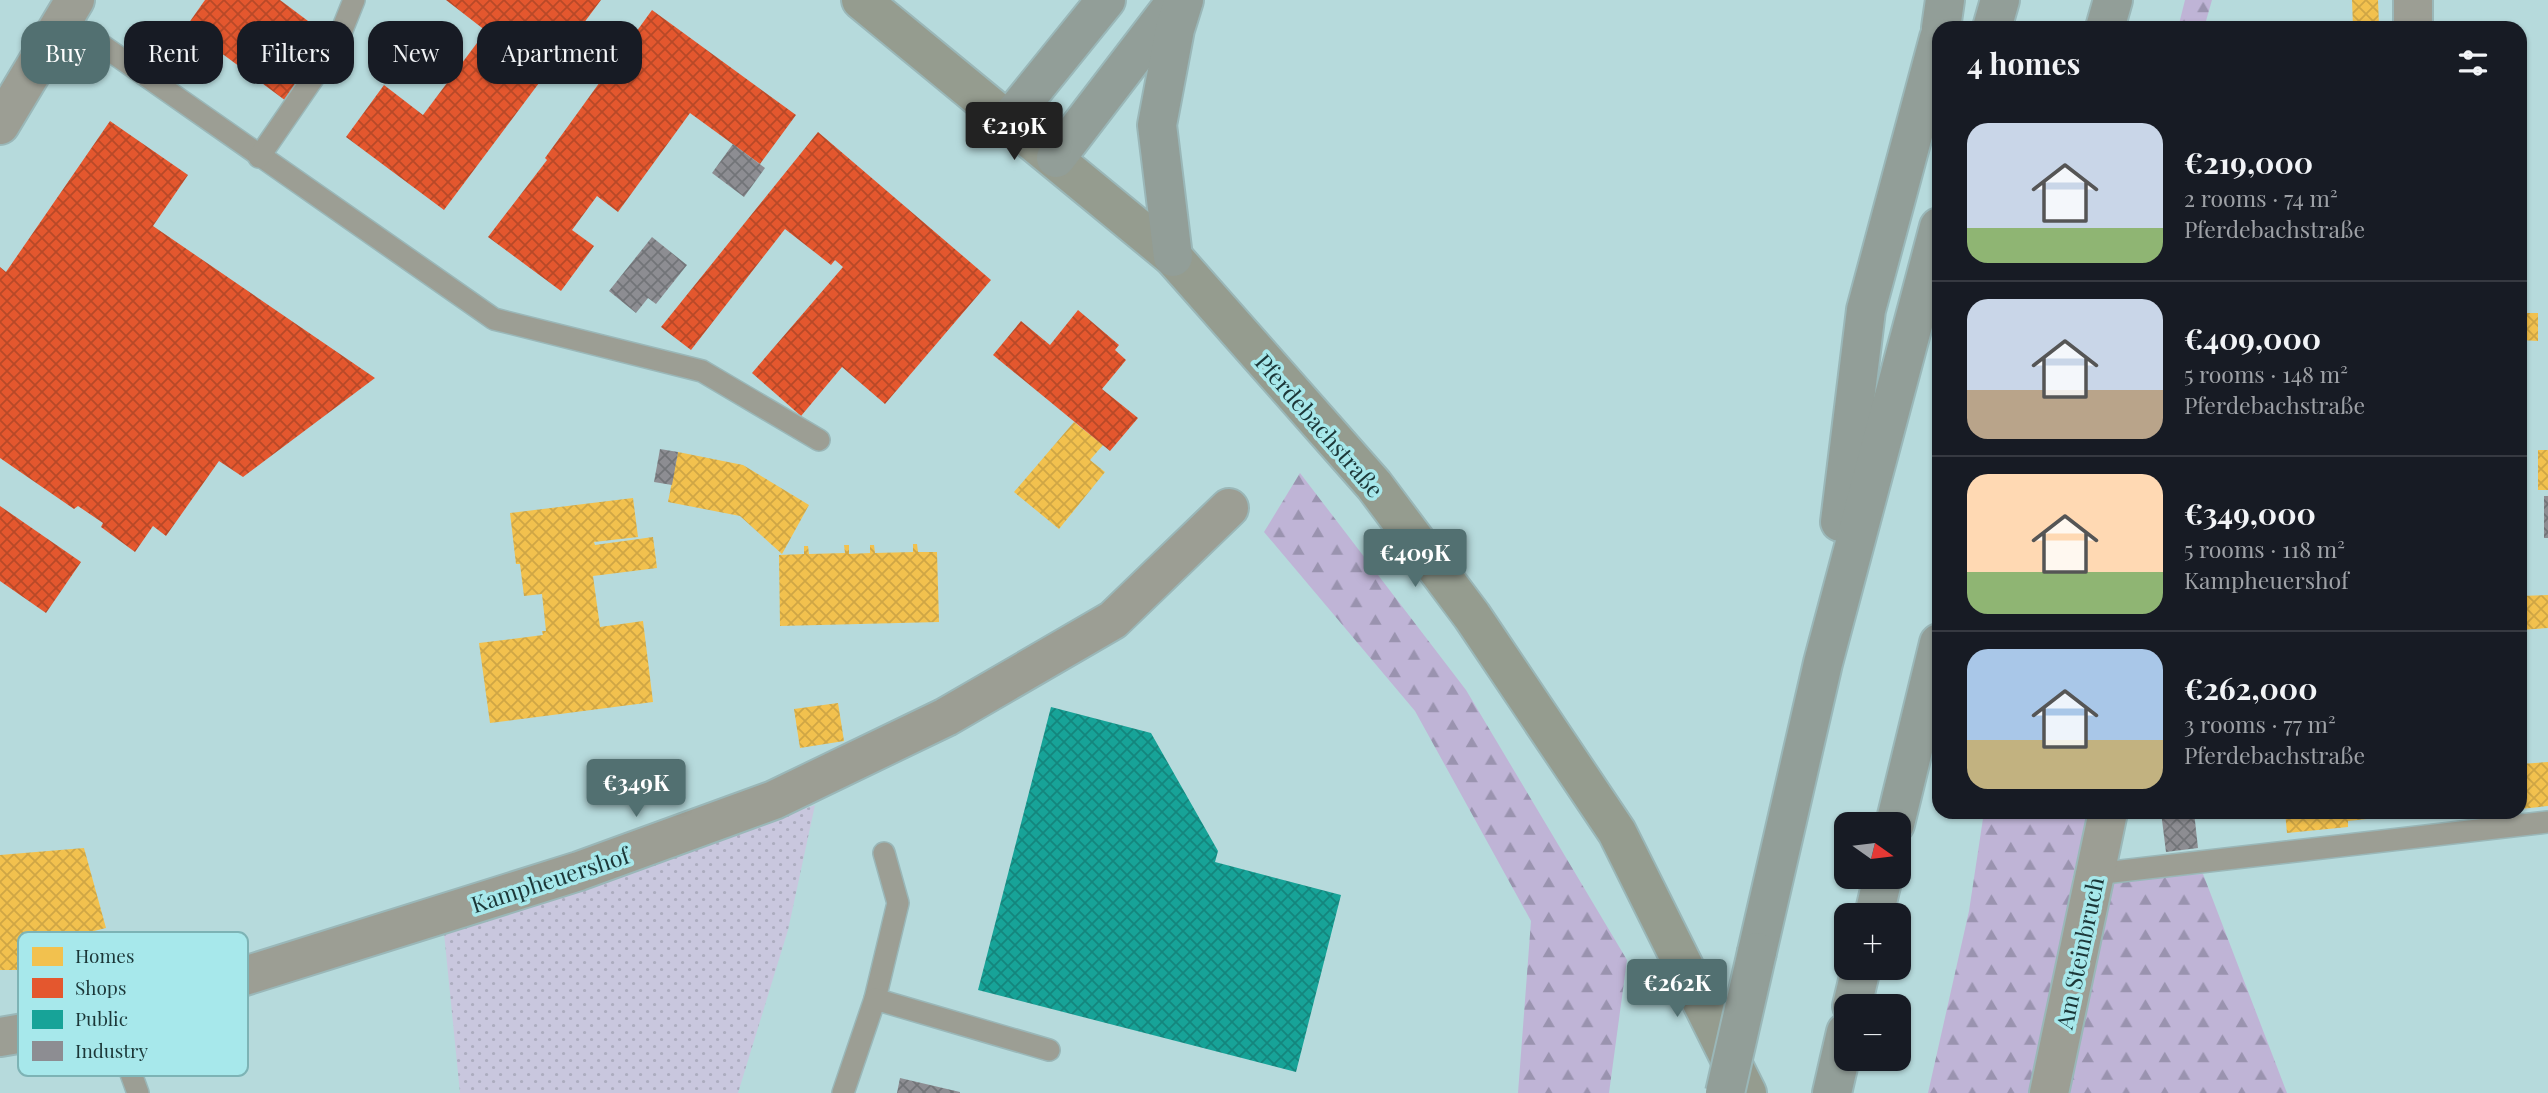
<!DOCTYPE html>
<meta charset="utf-8">
<style>
body{margin:0;font-family:"Playfair Display",serif;background:#242831;color:#f1f3f6;height:100vh;display:flex;flex-direction:column;font-size:26px;white-space:nowrap}
*{box-sizing:border-box;margin:0}
p{font-size:23px;color:#9ea1a6}
.icon{flex:none;width:38px;height:38px;fill:none;stroke:currentColor;stroke-width:2;stroke-linecap:round;stroke-linejoin:round}
.map{position:relative;flex:1;overflow:hidden}
.details{position:absolute;left:1932px;top:21px;width:595px;height:798px;display:flex;flex-direction:column;background:#171b24;border-radius:21px;box-shadow:0 2px 5px #0004}
.details>*{flex:none}
.banner{position:absolute;left:21px;top:21px;width:665px;height:63px;display:flex;gap:14px}
.needle{width:46px;rotate:104deg}
.tools{position:absolute;left:1834px;top:812px;display:grid;gap:14px}
.tools a{display:grid;place-items:center;width:77px;height:77px;border-radius:14px;background:#171b24;box-shadow:0 2px 5px #0004;font-size:35px}
.price{position:absolute;translate:-50% -60px;padding:0 16px;border-radius:7px;background:#527071;color:#fff;font-size:23px;line-height:46px;filter:drop-shadow(0 2px 4px #0008)}
.price::after{content:'';position:absolute;left:50%;top:42px;width:21px;height:16px;margin-left:-10px;background:inherit;clip-path:polygon(0 0,100% 0,50% 100%)}
.price.active{background:#222;color:#fff}
ul{padding:0;list-style:none}
li{display:flex;align-items:center;gap:21px;height:175px;padding:0 35px}
li+li{border-top:2px solid #363941}
li span{display:grid;place-items:center;flex:none;width:196px;height:140px;border-radius:21px;color:#555}
li>.icon{margin-inline-start:auto}
span .icon{width:84px;height:84px;fill:#fffc;stroke-width:1}
li b{font-size:30px}
h2{display:flex;justify-content:space-between;align-items:center;height:84px;padding:0 35px;font-size:30px}
.tag{padding:0 24px;border-radius:21px;background:#171b24;box-shadow:0 2px 5px #0004;font-size:24px;line-height:63px}
.tag.active{background:#527071;color:#fff}
.map>svg:first-child{display:block}
.grass{fill:url(#grass-dots)}
.forest{fill:url(#forest-firs)}
.homes{fill:url(#homes-cross-hatch)}
.shops{fill:url(#shops-cross-hatch)}
.public{fill:url(#public-cross-hatch)}
.industry{fill:url(#industry-cross-hatch)}
.lines{fill:none;stroke-linecap:round;stroke-linejoin:round}
.service-casing{stroke:#9ab7b8;stroke-width:24}
.minor-casing{stroke:#9ab7b8;stroke-width:42}
.secondary-casing{stroke:#9ab7b8;stroke-width:42}
.motorway-casing{stroke:#9ab7b8;stroke-width:42}
.service{stroke:#9c9e94;stroke-width:21}
.minor{stroke:#9c9e94;stroke-width:38}
.secondary{stroke:#959c8f;stroke-width:38}
.motorway{stroke:#929e98;stroke-width:38}
.motorway-bridge-casing{stroke:#9ab7b8;stroke-width:42;stroke-linecap:butt}
.motorway-bridge{stroke:#929e98;stroke-width:38}
.labels{text-anchor:middle;dominant-baseline:central;stroke-width:7;stroke-linejoin:round;paint-order:stroke}
.street-label{font-size:23px;fill:#1c3738;stroke:#a7e8eb}
.key{fill:#a7e8eb;stroke:#7db3b5;stroke-width:2}
.key-label{font-size:19px;fill:#1c3738}
</style>
<div class="map">
<svg width="2548" height="1093" viewBox="0 0 2548 1093">
<defs>
<pattern id="grass-dots" width="8" height="8" patternUnits="userSpaceOnUse" patternTransform="scale(1.75)"><rect width="8" height="8" fill="#c9c7de"/><path d="M2 2h.1M6 6h.1" fill="none" stroke="#acacbf" stroke-width="1.8" stroke-linecap="round"/></pattern>
<pattern id="forest-firs" width="22" height="20" patternUnits="userSpaceOnUse" patternTransform="scale(1.75)"><rect width="22" height="20" fill="#bfb4d6"/><path d="M5 1l3.5 6h-7zM16 11l3.5 6h-7z" fill="#9a93af"/></pattern>
<pattern id="homes-cross-hatch" width="8" height="8" patternUnits="userSpaceOnUse" patternTransform="scale(1.75)"><rect width="8" height="8" fill="#f2c14e"/><path d="M0 0l8 8M0 8l8-8" fill="none" stroke="#cfa645"/></pattern>
<pattern id="shops-cross-hatch" width="8" height="8" patternUnits="userSpaceOnUse" patternTransform="scale(1.75)"><rect width="8" height="8" fill="#e4572e"/><path d="M0 0l8 8M0 8l8-8" fill="none" stroke="#b84928"/></pattern>
<pattern id="public-cross-hatch" width="8" height="8" patternUnits="userSpaceOnUse" patternTransform="scale(1.75)"><rect width="8" height="8" fill="#17a398"/><path d="M0 0l8 8M0 8l8-8" fill="none" stroke="#14867d"/></pattern>
<pattern id="industry-cross-hatch" width="8" height="8" patternUnits="userSpaceOnUse" patternTransform="scale(1.75)"><rect width="8" height="8" fill="#8d8d92"/><path d="M0 0l8 8M0 8l8-8" fill="none" stroke="#727478"/></pattern>
</defs>
<rect width="100%" height="100%" fill="#b6dadc"/>
<path class="grass" d="M 815,805 L 788,930 L 738,1093 L 460,1093 L 444,933 L 597,885 Z"/>
<g class="forest">
<path d="M 2185,0 L 2212,0 L 2204,28 L 2178,28 Z"/>
<path d="M 1300,473 L 1466,690 L 1627,960 L 1609,1093 L 1518,1093 L 1531,921 L 1415,711 L 1264,532 Z"/>
<path d="M 1984,812 L 2088,812 L 2072,881 L 2203,874 L 2287,1093 L 1928,1093 L 1969,911 Z"/>
</g>
<g class="homes">
<path d="M 2352,0 L 2378,0 L 2379,26 L 2353,27 Z"/>
<path d="M 2520,313 L 2538,313 L 2538,341 L 2520,340 Z"/>
<path d="M 2520,391 L 2524,391 L 2523,482 L 2520,482 Z"/>
<path d="M 1074,422 L 1103,445 L 1090,460 L 1105,472 L 1059,529 L 1014,492 Z"/>
<rect x="2538" y="450" width="10" height="40"/>
<path d="M 678,452 L 743,465 L 809,505 L 782,554 L 740,516 L 668,502 Z"/>
<path d="M 633,498 L 638,537 L 594,542 L 595,545 L 653,537 L 657,568 L 593,576 L 600,627 L 643,621 L 653,702 L 490,723 L 479,643 L 543,635 L 542,631 L 546,631 L 542,594 L 524,596 L 520,564 L 516,564 L 510,513 Z"/>
<path d="M 913,544 L 917,544 L 918,552 L 937,552 L 939,622 L 780,626 L 779,555 L 804,554 L 804,546 L 808,546 L 809,554 L 845,553 L 844,545 L 849,545 L 849,554 L 870,553 L 870,545 L 874,545 L 875,553 L 913,552 Z"/>
<path d="M 2548,595 L 2548,628 L 2520,630 L 2520,596 Z"/>
<path d="M 838,703 L 844,741 L 800,748 L 794,709 Z"/>
<path d="M 2548,762 L 2548,806 L 2520,809 L 2520,764 Z"/>
<path d="M 2285,812 L 2395,812 L 2395,816 L 2348,821 L 2348,827 L 2287,833 Z"/>
<path d="M 84,848 L 106,928 L 82,934 L 82,940 L 76,940 L 76,970 L 0,970 L 0,855 Z"/>
</g>
<g class="shops">
<path d="M 205,0 L 280,0 L 332,39 L 286,101 L 186,27 Z"/>
<path d="M 446,0 L 601,0 L 444,210 L 346,137 L 384,85 L 423,115 L 486,31 Z"/>
<path d="M 652,10 L 796,115 L 760,164 L 690,113 L 618,212 L 597,196 L 572,230 L 594,246 L 561,291 L 488,237 L 547,160 L 545,158 Z"/>
<path d="M 110,121 L 188,175 L 153,226 L 375,378 L 243,477 L 219,461 L 166,536 L 153,526 L 135,552 L 101,527 L 103,523 L 78,506 L 74,509 L 0,458 L 0,267 L 6,272 Z"/>
<path d="M 818,132 L 991,280 L 885,404 L 842,367 L 801,416 L 752,373 L 843,267 L 835,260 L 831,265 L 785,229 L 691,350 L 661,327 Z"/>
<path d="M 1078,310 L 1119,345 L 1115,350 L 1126,360 L 1102,389 L 1138,418 L 1110,451 L 993,355 L 1021,321 L 1050,345 Z"/>
<path d="M 0,506 L 81,562 L 46,613 L 0,581 Z"/>
</g>
<path class="public" d="M 1051,707 L 1151,733 L 1218,851 L 1215,862 L 1341,895 L 1296,1072 L 978,990 Z"/>
<g class="industry">
<path d="M 733,144 L 765,168 L 744,197 L 712,173 Z"/>
<path d="M 652,237 L 687,265 L 656,304 L 648,298 L 636,313 L 609,291 Z"/>
<path d="M 660,449 L 678,452 L 672,485 L 654,482 Z"/>
<rect x="2544" y="496" width="4" height="42"/>
<path d="M 2161,812 L 2194,812 L 2198,848 L 2166,852 Z"/>
<path d="M 900,1078 L 960,1092 L 960,1093 L 897,1093 Z"/>
</g>
<g class="lines">
<defs>
<g id="service">
<path d="M 63,18 L 494,319 L 702,371 L 819,440"/>
<path d="M 259,157 L 336,45 L 354,0"/>
<path d="M 2095,874 L 2548,822"/>
<path d="M 875,999 L 898,903 L 884,853"/>
<path d="M 111,1018 L 138,1093"/>
<path d="M 843,1093 L 875,999 L 1049,1050"/>
</g>
<g id="minor">
<path d="M 2413,0 L 2413,28"/>
<path d="M 0,125 L 75,0"/>
<path d="M 0,1037 L 111,1018 L 579,871 L 774,800 L 946,717 L 1113,620 L 1229,508"/>
<path d="M 2049,1093 L 2108,812"/>
</g>
<path id="secondary" d="M 861,0 L 1173,257 L 1374,485 L 1472,616 L 1617,832 L 1747,1093"/>
<g id="motorway">
<path d="M 1941,28 L 1945,0"/>
<path d="M 1992,28 L 2000,0"/>
<path d="M 2105,28 L 2113,0"/>
<path d="M 1009,120 L 1106,0"/>
<path d="M 1056,158 L 1177,0"/>
<path d="M 1173,257 L 1157,125 L 1175,29 L 1184,0"/>
<path d="M 1840,522 L 1866,310 L 1939,38"/>
<path d="M 1895,824 L 1939,643"/>
<path d="M 1874,915 L 1883,877"/>
<path d="M 1757,952 L 1823,663 L 1939,227"/>
<path d="M 1852,1006 L 1861,968"/>
<path d="M 1832,1093 L 1846,1032"/>
</g>
</defs>
<use href="#service" class="service-casing"/>
<use href="#minor" class="minor-casing"/>
<use href="#secondary" class="secondary-casing"/>
<use href="#motorway" class="motorway-casing"/>
<use href="#service" class="service"/>
<use href="#minor" class="minor"/>
<use href="#secondary" class="secondary"/>
<use href="#motorway" class="motorway"/>
<defs>
<path id="motorway-bridge" d="M 1725,1093 L 1757,952"/>
</defs>
<use href="#motorway-bridge" class="motorway-bridge-casing"/>
<use href="#motorway-bridge" class="motorway-bridge"/>
</g>
<g class="labels">
<g class="street-label">
<text transform="translate(1320 425) rotate(49)">Pferdebachstraße</text>
<text transform="translate(550 879) rotate(-18)">Kampheuershof</text>
<text transform="translate(2079 953) rotate(-78)">Am Steinbruch</text>
</g>
</g>
<rect x="18" y="932" width="230" height="144" rx="10" class="key"/>
<rect x="32" y="947" width="31" height="19" fill="#f2c14e"/>
<rect x="32" y="978" width="31" height="20" fill="#e4572e"/>
<rect x="32" y="1010" width="31" height="19" fill="#17a398"/>
<rect x="32" y="1041" width="31" height="20" fill="#8d8d92"/>
<g class="key-label">
<text x="75" y="963">Homes</text>
<text x="75" y="995">Shops</text>
<text x="75" y="1026">Public</text>
<text x="75" y="1058">Industry</text>
</g>
</svg>
<div class="tools">
<a><svg class="needle" viewBox="-14 -14 28 28"><path d="M0-13l5 13h-10z" fill="#e53935"/><path d="M0 13l5-13h-10z" fill="#9ea1a6"/></svg></a>
<a>+</a>
<a>−</a>
</div>
<b class="price active" style="left:1014px;top:162px">€219K</b>
<b class="price" style="left:1415px;top:589px">€409K</b>
<b class="price" style="left:636px;top:819px">€349K</b>
<b class="price" style="left:1677px;top:1019px">€262K</b>
<div class="banner">
<a class="tag active">Buy</a>
<a class="tag">Rent</a>
<a class="tag">Filters</a>
<a class="tag">New</a>
<a class="tag">Apartment</a>
</div>
<section class="details">
<h2>4 homes<svg class="icon" aria-label="filters" viewBox="0 0 24 24"><path d="M4 7h16M4 17h16"/><circle cx="9" cy="7" r="2"/><circle cx="15" cy="17" r="2"/></svg></h2>
<ul>
<li><span style="background:linear-gradient(#c9d6e8 75%,#8fb573 0)"><svg class="icon" aria-label="home" viewBox="0 0 24 24"><path d="M3 11l9-7 9 7M6 9v11h12V9"/></svg></span><div><b>€219,000</b><p>2 rooms · 74 m²</p><p>Pferdebachstraße</p></div></li>
<li><span style="background:linear-gradient(#c9d6e8 65%,#b9a48a 0)"><svg class="icon" aria-label="home" viewBox="0 0 24 24"><path d="M3 11l9-7 9 7M6 9v11h12V9"/></svg></span><div><b>€409,000</b><p>5 rooms · 148 m²</p><p>Pferdebachstraße</p></div></li>
<li><span style="background:linear-gradient(#ffd9b3 70%,#8fb573 0)"><svg class="icon" aria-label="home" viewBox="0 0 24 24"><path d="M3 11l9-7 9 7M6 9v11h12V9"/></svg></span><div><b>€349,000</b><p>5 rooms · 118 m²</p><p>Kampheuershof</p></div></li>
<li><span style="background:linear-gradient(#a9c7e8 65%,#c2b280 0)"><svg class="icon" aria-label="home" viewBox="0 0 24 24"><path d="M3 11l9-7 9 7M6 9v11h12V9"/></svg></span><div><b>€262,000</b><p>3 rooms · 77 m²</p><p>Pferdebachstraße</p></div></li>
</ul>
</section>
</div>
